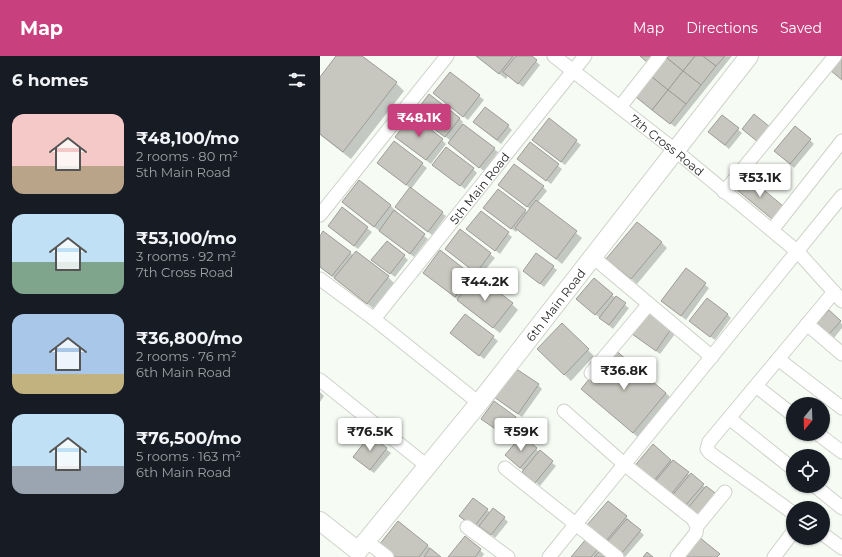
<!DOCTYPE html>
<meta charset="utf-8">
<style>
body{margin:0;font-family:Montserrat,sans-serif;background:#242831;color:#f1f3f6;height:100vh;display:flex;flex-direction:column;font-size:15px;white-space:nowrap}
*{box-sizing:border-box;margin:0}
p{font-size:13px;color:#9ea1a6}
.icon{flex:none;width:22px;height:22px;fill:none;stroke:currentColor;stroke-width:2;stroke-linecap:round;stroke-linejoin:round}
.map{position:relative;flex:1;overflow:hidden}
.drawer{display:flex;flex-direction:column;background:#171b24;width:320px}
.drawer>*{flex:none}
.needle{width:26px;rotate:199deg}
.fabs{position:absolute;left:466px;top:341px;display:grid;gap:8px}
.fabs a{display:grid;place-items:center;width:44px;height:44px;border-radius:50%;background:#171b24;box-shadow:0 1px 3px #0004;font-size:20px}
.price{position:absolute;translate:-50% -34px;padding:0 9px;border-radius:4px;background:#fff;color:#222;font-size:13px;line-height:26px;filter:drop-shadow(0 1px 2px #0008)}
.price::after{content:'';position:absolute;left:50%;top:24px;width:12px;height:9px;margin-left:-6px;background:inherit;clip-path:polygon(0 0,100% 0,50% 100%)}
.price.current{background:#c8417e;color:#fff}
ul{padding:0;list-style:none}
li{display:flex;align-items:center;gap:12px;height:100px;padding:0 12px}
li span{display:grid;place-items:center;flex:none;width:112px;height:80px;border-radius:12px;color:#555}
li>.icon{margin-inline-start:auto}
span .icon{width:48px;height:48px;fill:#fffc;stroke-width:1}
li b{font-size:17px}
h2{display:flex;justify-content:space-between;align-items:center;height:48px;padding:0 12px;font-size:17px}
header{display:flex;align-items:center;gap:24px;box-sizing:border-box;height:56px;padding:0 20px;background:#c8417e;color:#fff}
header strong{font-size:19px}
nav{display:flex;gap:22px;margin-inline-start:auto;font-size:14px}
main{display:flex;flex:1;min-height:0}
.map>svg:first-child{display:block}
.shadow{fill:#0003}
.building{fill:#c7c7bf;stroke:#9d9d96}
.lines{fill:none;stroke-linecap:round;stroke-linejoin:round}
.street-casing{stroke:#ced2cb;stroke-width:15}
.secondary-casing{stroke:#ced2cb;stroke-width:20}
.street{stroke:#fff;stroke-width:13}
.secondary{stroke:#fff;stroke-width:18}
.labels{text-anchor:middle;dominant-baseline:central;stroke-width:3.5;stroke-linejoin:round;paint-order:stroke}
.street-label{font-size:12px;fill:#272926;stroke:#fff}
</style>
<header>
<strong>Map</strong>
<nav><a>Map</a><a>Directions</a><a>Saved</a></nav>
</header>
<main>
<section class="drawer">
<h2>6 homes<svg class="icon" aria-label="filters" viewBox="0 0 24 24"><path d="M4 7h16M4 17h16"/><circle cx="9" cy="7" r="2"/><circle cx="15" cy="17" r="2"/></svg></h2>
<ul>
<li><span style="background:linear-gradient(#f6c9c9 65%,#b9a48a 0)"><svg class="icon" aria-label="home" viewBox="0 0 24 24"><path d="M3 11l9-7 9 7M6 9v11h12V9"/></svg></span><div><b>₹48,100/mo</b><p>2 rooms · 80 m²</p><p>5th Main Road</p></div></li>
<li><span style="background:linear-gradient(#bfe0f5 60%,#7fa58c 0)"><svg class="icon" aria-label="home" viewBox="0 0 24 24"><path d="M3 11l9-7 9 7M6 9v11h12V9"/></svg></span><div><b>₹53,100/mo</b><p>3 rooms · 92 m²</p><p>7th Cross Road</p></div></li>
<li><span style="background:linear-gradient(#a9c7e8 75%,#c2b280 0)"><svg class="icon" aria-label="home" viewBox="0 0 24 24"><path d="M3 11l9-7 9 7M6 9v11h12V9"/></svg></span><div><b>₹36,800/mo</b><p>2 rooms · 76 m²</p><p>6th Main Road</p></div></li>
<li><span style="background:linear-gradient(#bfe0f5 65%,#9aa5b1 0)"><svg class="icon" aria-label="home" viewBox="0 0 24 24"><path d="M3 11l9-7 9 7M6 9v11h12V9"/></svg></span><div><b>₹76,500/mo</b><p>5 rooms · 163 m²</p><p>6th Main Road</p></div></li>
</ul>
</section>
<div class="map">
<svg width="522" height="501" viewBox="0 0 522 501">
<rect width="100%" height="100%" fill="#f6fbf4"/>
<g class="shadow">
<path d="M 17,0 L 40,0 L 76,27 L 84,35 L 31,103 L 0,79 L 0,22 Z"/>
<path d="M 156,0 L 210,0 L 220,9 L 203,31 L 188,20 L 186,23 Z"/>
<path d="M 350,0 L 412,0 L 355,71 L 322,45 Z"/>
<path d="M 130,17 L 164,44 L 148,64 L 114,37 Z"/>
<path d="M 403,60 L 422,77 L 409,93 L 393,80 Z"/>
<path d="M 100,61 L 139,62 L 143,66 L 142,68 L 178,96 L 164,115 L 133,91 L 129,87 L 131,85 Z"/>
<path d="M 229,64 L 261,89 L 245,109 L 217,88 Z"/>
<path d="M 158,70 L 188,70 L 192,74 L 181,88 Z"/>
<path d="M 122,84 L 126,88 L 111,108 L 80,85 Z"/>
<path d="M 490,84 L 494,88 L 474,112 L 455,95 Z"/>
<path d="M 74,86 L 107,112 L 91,133 L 126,160 L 112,179 L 80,154 L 90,132 L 62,111 Z"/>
<path d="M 211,88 L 242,113 L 231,128 L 203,107 Z"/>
<path d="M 118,112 L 153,113 L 157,117 L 145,133 Z"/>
<path d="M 39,125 L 71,150 L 77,156 L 76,157 L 108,183 L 94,201 L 29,152 L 23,146 Z"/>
<path d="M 223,131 L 227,135 L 218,146 L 262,182 L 242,208 L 198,173 L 196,176 L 168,156 L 205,155 L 208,157 L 210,153 L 184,133 Z"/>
<path d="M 22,153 L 52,176 L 38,193 L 13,174 Z"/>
<path d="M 161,156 L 192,181 L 180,198 L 152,177 Z"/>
<path d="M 140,174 L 175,202 L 160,220 L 126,193 Z"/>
<path d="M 0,181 L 30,197 L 68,221 L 74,227 L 54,253 L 0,211 Z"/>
<path d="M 341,186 L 347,192 L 317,228 L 288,203 Z"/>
<path d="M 84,200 L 88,204 L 75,221 L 57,208 Z"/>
<path d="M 233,211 L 237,214 L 224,231 L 208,218 Z"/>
<path d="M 366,214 L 389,232 L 366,264 L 342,245 Z"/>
<path d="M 104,217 L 151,219 L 192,248 L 198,254 L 180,277 L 144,250 L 138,244 Z"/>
<path d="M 292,239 L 309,252 L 293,273 L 262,247 Z"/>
<path d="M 509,256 L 522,268 L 522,272 L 514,282 L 502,271 Z"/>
<path d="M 407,258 L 411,262 L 395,284 L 374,269 Z"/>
<path d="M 145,259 L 178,285 L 164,303 L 136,281 Z"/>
<path d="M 242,269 L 274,300 L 251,325 L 218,293 Z"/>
<path d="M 351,274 L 355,278 L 340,298 L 318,282 Z"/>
<path d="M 218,329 L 222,333 L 202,361 L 175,341 Z"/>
<path d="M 262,333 L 346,337 L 354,345 L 321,384 Z"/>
<path d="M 0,336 L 4,340 L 0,346 Z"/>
<path d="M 196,361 L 200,365 L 188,382 L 166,366 Z"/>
<path d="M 50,380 L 71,397 L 54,417 L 38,405 Z"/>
<path d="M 202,381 L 236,410 L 220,430 L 190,403 Z"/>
<path d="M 350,404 L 386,432 L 385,465 L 319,416 Z"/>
<path d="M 288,446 L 306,461 L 310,465 L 309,466 L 324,479 L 305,501 L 272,473 Z"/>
<path d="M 167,454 L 171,457 L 184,462 L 188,466 L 175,482 L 161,470 L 158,474 L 144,463 Z"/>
<path d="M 78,467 L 108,490 L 120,501 L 73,501 Z"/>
<path d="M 266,485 L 277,494 L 284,501 L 253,501 Z"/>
<path d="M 160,494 L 164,498 L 162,501 L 129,501 Z"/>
</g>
<g class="building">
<path d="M 16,0 L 42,0 L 77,26 L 23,96 L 0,78 L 0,21 Z"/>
<path d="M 156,0 L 193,0 L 179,18 Z"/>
<path d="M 196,0 L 212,0 L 217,4 L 198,28 L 183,16 Z"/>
<path d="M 320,0 L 333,0 L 328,7 Z"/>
<path d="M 349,0 L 375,0 L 363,15 L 347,2 Z"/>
<path d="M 375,0 L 383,0 L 396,10 L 381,29 L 363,15 Z"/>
<path d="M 383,0 L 405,0 L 396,10 Z"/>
<path d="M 521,0 L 522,0 L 522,24 L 510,14 Z"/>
<path d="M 347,2 L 363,15 L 348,34 L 332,21 Z"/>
<path d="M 363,15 L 381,29 L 366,48 L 348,34 Z"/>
<path d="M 130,16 L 160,39 L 143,61 L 113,37 Z"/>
<path d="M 332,21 L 348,34 L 332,54 L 316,41 Z"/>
<path d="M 348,34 L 366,48 L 350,68 L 332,54 Z"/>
<path d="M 109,38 L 140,62 L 125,81 L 94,58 Z"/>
<path d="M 165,51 L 189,69 L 177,84 L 153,66 Z"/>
<path d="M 434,58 L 450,71 L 438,86 L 422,73 Z"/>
<path d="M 92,59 L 123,83 L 106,104 L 75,81 Z"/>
<path d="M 402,59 L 419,72 L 405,89 L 388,76 Z"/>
<path d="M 229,62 L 257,84 L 241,106 L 212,84 Z"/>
<path d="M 143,68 L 175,92 L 159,112 L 128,87 Z"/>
<path d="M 475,70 L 491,83 L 470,108 L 454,95 Z"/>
<path d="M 74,85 L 103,107 L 86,129 L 57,107 Z"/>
<path d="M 210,86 L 239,108 L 226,125 L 197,103 Z"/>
<path d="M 126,91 L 154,112 L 140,130 L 112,109 Z"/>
<path d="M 194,108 L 224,130 L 207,151 L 178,129 Z"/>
<path d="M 427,120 L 463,150 L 452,163 L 416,133 Z"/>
<path d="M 39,124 L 71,149 L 54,171 L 22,146 Z"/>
<path d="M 90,131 L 123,156 L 108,176 L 75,151 Z"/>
<path d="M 178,133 L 206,154 L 191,173 L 163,152 Z"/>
<path d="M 216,144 L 257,175 L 236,203 L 195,172 Z"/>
<path d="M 22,151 L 48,171 L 34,190 L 8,170 Z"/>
<path d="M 74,154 L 105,178 L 90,198 L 59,175 Z"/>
<path d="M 161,155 L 189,176 L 175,195 L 146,173 Z"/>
<path d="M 317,166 L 342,186 L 311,223 L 286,203 Z"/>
<path d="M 140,173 L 171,197 L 156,217 L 125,193 Z"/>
<path d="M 3,175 L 31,196 L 12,220 L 0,211 L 0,180 Z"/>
<path d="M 67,185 L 85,199 L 70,218 L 51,204 Z"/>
<path d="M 120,194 L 152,219 L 135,241 L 103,217 Z"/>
<path d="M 36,195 L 69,220 L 47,248 L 14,222 Z"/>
<path d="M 216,197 L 234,210 L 220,228 L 203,215 Z"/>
<path d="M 366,212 L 386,227 L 361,260 L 341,245 Z"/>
<path d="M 156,219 L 193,247 L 173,272 L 137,244 Z"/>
<path d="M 274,222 L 293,238 L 275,259 L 256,243 Z"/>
<path d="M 296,240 L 306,247 L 289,269 L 279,262 Z"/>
<path d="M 387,242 L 408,258 L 390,281 L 369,265 Z"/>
<path d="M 509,254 L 521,265 L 509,278 L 497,267 Z"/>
<path d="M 328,256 L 351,273 L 336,295 L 312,278 Z"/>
<path d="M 145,258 L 174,280 L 159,300 L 130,277 Z"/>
<path d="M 242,267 L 269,293 L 244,319 L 217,293 Z"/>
<path d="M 294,293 L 346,337 L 313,377 L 261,333 Z"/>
<path d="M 195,312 L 219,328 L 198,358 L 174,341 Z"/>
<path d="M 174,345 L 196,361 L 184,379 L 161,363 Z"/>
<path d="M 50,379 L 67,392 L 50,414 L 33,401 Z"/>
<path d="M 202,379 L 217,392 L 200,412 L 185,399 Z"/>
<path d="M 333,388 L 351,404 L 332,427 L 313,412 Z"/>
<path d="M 220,394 L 233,405 L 215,427 L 202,416 Z"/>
<path d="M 353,404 L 369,416 L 349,441 L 333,428 Z"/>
<path d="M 371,417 L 384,428 L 364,451 L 351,441 Z"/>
<path d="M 386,430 L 399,440 L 380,462 L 368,452 Z"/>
<path d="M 153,442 L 168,453 L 154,471 L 139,460 Z"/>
<path d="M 288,445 L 307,460 L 286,485 L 267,469 Z"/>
<path d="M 173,452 L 185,461 L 171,479 L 159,470 Z"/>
<path d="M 307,463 L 321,474 L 301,498 L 287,486 Z"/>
<path d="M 78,465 L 108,489 L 99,501 L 73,501 L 59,489 Z"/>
<path d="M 145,480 L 161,493 L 155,501 L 128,501 Z"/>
<path d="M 379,481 L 400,498 L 397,501 L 363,501 Z"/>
<path d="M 266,483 L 278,493 L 271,501 L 251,501 Z"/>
<path d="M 110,492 L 121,501 L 104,501 Z"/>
<path d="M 279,496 L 286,501 L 274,501 Z"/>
<path d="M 327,496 L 333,501 L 323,501 Z"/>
</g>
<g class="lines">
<defs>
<g id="street">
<path id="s1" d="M 234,0 L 356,95 L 478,196 L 522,245"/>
<path d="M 300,51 L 340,0"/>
<path d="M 404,136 L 515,0"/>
<path d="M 0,159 L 127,0"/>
<path d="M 452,174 L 522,85"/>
<path d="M 273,201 L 392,301"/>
<path d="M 0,223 L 54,263 L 159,347"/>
<path id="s2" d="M 54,263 L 265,0"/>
<path d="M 487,268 L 522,298"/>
<path d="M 458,303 L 522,352"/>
<path d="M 271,317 L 329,248"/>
<path d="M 0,324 L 107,410"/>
<path d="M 436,330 L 473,359"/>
<path d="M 244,355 L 304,408 L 373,463 L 377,470 L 376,477 L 357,501"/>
<path d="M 409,362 L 473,413"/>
<path d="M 498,378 L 522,396"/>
<path d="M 185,412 L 297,501"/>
<path d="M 495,430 L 522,452"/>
<path d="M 473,457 L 390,397 L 387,393 L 389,386 L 514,236"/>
<path d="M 377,470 L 405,436"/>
<path d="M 147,471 L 188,501"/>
<path d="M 503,478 L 522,492"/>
<path d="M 46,485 L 67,501"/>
<path d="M 229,501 L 522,140"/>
<path d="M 454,501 L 473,476"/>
</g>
<g id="secondary">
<path id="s3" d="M 0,465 L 38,495 L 159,347 L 429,0"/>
</g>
</defs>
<use href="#street" class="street-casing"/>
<use href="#secondary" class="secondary-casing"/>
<use href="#street" class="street"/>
<use href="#secondary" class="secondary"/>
</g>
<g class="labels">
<g class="street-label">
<text stroke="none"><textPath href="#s1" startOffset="144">7th Cross Road</textPath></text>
<text stroke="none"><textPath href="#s2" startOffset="168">5th Main Road</textPath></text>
<text stroke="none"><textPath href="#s3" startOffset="364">6th Main Road</textPath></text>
</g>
</g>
</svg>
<div class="fabs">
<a><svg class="needle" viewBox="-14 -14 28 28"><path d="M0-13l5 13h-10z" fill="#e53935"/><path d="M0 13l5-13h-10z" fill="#9ea1a6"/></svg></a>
<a><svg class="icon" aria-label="locate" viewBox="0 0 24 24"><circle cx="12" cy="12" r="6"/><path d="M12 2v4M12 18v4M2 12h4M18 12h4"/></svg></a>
<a><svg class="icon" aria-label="layers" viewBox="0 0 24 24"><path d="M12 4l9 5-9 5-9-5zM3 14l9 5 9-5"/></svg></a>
</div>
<b class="price current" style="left:99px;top:82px">₹48.1K</b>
<b class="price" style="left:440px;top:142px">₹53.1K</b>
<b class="price" style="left:165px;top:246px">₹44.2K</b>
<b class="price" style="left:304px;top:335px">₹36.8K</b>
<b class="price" style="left:50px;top:396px">₹76.5K</b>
<b class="price" style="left:201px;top:396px">₹59K</b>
</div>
</main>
